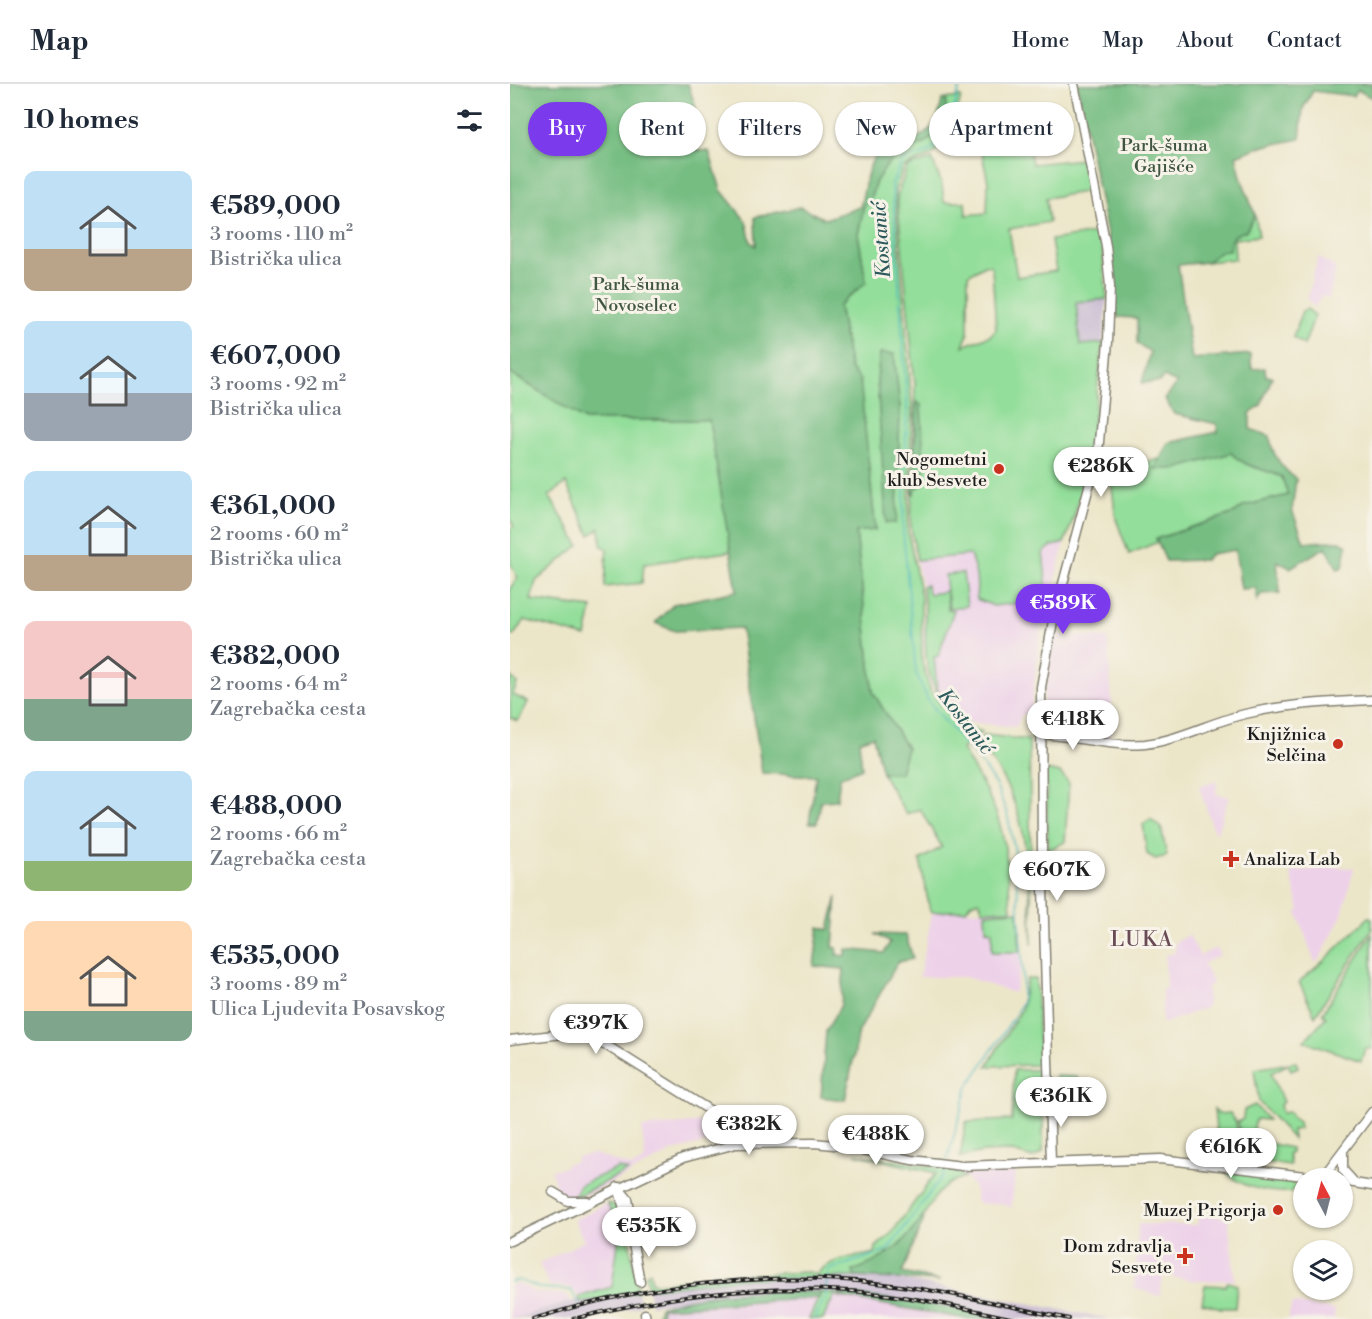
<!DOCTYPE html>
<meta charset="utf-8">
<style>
body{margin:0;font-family:"Libre Bodoni",serif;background:#f2f2f3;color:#1f2937;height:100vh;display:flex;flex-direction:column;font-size:22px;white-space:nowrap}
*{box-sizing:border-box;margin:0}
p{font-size:20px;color:#747a83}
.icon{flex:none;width:33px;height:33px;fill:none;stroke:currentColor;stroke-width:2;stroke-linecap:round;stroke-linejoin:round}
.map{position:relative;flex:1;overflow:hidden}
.drawer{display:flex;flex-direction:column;background:#fff;width:510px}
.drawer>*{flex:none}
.guide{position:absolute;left:18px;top:18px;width:570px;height:54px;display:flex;gap:12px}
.needle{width:39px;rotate:353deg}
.controls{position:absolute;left:783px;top:1084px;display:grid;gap:12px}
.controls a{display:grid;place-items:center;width:60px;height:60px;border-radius:50%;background:#fff;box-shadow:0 2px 4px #0004;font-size:30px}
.price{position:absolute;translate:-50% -51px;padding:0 14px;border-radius:21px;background:#fff;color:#222;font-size:20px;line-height:39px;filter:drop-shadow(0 2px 3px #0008)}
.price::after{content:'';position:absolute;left:50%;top:36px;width:18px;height:14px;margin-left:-9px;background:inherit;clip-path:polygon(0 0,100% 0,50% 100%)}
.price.selected{background:#7c3aed;color:#fff}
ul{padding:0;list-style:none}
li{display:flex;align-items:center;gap:18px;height:150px;padding:0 24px}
li span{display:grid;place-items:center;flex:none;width:168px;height:120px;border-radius:12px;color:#555}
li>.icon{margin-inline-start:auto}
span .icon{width:72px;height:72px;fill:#fffc;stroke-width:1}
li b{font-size:26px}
h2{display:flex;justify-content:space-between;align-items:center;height:72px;padding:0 24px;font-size:26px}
.tag{padding:0 21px;border-radius:27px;background:#fff;box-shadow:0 2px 4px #0004;font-size:21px;line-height:54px}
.tag.selected{background:#7c3aed;color:#fff}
header{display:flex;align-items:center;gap:36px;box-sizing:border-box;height:84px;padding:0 30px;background:#fff;border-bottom:2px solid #e0e1e3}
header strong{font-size:28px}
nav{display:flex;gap:33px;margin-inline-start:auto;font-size:21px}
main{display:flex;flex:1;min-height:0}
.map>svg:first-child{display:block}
.built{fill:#edd1e9}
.industrial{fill:#ccbfd4}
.green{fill:#93de9a;stroke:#587d5b;stroke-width:1.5;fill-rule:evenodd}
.forest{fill:#76bd82;stroke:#496c4f;stroke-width:1.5}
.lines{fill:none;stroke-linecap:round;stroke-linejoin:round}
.stream{stroke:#47b6bd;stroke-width:1.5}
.secondary-casing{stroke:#848172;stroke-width:11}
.secondary{stroke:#fff;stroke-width:8}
.rail-casing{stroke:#1c1c1c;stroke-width:4}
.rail{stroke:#f7f3e8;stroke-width:1.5;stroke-dasharray:4.5;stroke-linecap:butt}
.poi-dot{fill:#c8321e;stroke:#f7f3e8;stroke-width:2}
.labels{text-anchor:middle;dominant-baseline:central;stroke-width:6;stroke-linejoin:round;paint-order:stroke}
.park-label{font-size:18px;fill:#405642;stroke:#f7f3e8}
.poi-label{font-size:18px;fill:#1c1c1c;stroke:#f7f3e8;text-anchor:end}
.water-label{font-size:20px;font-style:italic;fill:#2d5a5c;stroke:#f7f3e8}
.quarter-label{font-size:21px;letter-spacing:1.5px;fill:#6a4c57;stroke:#f7f3e8}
</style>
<header>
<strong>Map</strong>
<nav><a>Home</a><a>Map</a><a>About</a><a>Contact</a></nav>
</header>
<main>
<section class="drawer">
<h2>10 homes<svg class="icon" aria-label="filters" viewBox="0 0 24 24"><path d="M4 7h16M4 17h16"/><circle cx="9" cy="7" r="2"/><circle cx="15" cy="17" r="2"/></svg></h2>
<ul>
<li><span style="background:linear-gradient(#bfe0f5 65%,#b9a48a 0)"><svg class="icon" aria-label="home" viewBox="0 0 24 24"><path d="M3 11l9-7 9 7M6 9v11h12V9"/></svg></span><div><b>€589,000</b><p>3 rooms · 110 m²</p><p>Bistrička ulica</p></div></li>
<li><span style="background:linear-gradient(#bfe0f5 60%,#9aa5b1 0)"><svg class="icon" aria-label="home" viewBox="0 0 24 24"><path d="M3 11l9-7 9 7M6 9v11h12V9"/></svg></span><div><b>€607,000</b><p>3 rooms · 92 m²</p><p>Bistrička ulica</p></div></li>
<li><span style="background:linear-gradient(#bfe0f5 70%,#b9a48a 0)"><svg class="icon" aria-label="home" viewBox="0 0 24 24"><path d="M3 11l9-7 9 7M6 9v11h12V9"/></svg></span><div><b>€361,000</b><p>2 rooms · 60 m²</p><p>Bistrička ulica</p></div></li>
<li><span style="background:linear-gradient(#f6c9c9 65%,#7fa58c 0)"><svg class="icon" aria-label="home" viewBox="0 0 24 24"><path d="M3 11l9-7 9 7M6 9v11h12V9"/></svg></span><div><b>€382,000</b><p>2 rooms · 64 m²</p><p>Zagrebačka cesta</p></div></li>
<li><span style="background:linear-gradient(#bfe0f5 75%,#8fb573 0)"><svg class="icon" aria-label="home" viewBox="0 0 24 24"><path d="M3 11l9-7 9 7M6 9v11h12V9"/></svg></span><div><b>€488,000</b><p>2 rooms · 66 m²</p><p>Zagrebačka cesta</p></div></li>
<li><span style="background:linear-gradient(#ffd9b3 75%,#7fa58c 0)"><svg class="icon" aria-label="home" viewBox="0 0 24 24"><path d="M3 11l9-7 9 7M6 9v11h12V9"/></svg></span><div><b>€535,000</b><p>3 rooms · 89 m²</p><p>Ulica Ljudevita Posavskog</p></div></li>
</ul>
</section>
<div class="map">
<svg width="862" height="1235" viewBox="0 0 862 1235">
<rect width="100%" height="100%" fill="#f7f3e8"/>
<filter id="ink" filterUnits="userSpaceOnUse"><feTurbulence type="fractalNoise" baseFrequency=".0167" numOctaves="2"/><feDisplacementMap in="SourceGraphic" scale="12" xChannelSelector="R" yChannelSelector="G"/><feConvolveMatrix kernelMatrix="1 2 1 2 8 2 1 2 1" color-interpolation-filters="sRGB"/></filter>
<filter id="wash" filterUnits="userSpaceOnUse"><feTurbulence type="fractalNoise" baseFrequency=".008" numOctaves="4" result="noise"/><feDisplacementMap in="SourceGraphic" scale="24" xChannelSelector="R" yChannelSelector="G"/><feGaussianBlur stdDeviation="1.35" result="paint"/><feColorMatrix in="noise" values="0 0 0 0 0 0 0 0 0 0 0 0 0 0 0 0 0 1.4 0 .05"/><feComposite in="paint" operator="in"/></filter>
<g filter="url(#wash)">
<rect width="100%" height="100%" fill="#ece6c9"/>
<g class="built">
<path d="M 808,173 L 826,184 L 819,215 L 812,211 L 805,223 L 797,216 Z"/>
<path d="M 555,457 L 530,552 L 521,625 L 511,632 L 506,643 L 450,637 L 426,609 L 420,598 L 414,561 L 414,511 L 405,469 Z"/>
<path d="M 547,550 L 598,554 L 603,638 L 599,639 L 599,654 L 534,646 L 534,597 L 543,556 L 546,555 Z"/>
<path d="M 707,696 L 706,710 L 719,713 L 707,748 L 705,750 L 689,702 Z"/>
<path d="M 823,783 L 844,784 L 832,831 L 810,874 L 805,879 L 787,828 L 790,826 L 780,788 Z"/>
<path d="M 508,826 L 511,884 L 504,909 L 456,893 L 409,893 L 423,827 Z"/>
<path d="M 679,851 L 690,872 L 706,864 L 710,871 L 693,880 L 703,899 L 697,903 L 698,919 L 695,924 L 652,940 L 652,905 L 656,905 L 655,871 L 665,869 L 665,859 Z"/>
<path d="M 210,1036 L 215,1048 L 210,1055 L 163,1067 L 94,1103 L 65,1115 L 47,1108 L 41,1086 L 56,1083 L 56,1080 L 66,1078 L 66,1073 L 85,1070 L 122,1083 L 135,1076 L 132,1044 Z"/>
<path d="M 506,1088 L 501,1124 L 492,1119 L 471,1120 L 466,1116 L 464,1103 L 451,1089 Z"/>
<path d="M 97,1119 L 106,1137 L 103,1139 L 109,1152 L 102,1204 L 69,1213 L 60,1203 L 40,1202 L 29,1180 L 74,1157 L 64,1136 Z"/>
<path d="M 689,1130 L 718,1134 L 725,1196 L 689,1197 L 653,1192 L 650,1212 L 624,1204 L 628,1140 L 687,1141 Z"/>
<path d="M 7,1199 L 25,1208 L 58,1211 L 60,1218 L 0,1235 L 0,1202 Z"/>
<path d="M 324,1212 L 405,1226 L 452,1232 L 451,1235 L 313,1235 Z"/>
<path d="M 266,1214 L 309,1214 L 299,1235 L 151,1235 L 152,1224 Z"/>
<path d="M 782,1219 L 825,1226 L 824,1235 L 778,1235 Z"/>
</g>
<g class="industrial">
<path d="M 597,215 L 593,259 L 570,261 L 566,218 Z"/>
<path d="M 308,1193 L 374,1194 L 404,1198 L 601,1235 L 493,1235 L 425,1221 L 319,1208 L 243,1210 L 141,1221 L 138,1205 L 227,1195 Z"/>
<path d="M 128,1208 L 131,1222 L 75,1235 L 2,1235 L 70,1215 L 71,1219 Z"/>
</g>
<g class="green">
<path d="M 451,13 L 441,52 L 422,71 L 394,83 L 385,106 L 402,323 L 398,447 L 411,513 L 412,578 L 421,608 L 462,656 L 452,665 C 465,688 480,710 488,735 C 498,764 498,796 501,826 L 473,826 L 469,817 L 461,819 L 456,826 L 424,828 L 420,827 L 410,776 L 432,763 L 410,725 L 396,730 L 372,689 L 390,689 L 397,664 L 363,609 L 346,447 L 365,446 L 365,440 L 358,380 L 329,222 L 356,198 L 348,150 L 354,122 L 360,116 L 366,97 L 377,81 L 391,67 L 414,60 L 435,31 L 436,15 ZM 384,271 L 390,324 L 387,430 L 377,439 L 367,295 Z"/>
<path d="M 517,51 L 522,80 L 574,75 L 581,107 L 536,114 L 539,138 L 499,145 L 507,193 L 546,187 L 541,156 L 584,149 L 592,161 L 597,215 L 566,218 L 570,261 L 593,259 C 584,324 581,398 554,459 L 542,462 L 533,469 L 538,515 L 484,522 L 466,515 C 468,496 466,487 460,471 L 407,476 L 401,444 L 405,301 L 387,112 L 397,83 L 422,75 L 432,101 L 434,118 L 455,118 L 456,131 L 477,129 L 478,98 L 469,56 ZM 474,181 L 479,181 L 482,184 L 486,245 L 481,251 L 453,262 L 458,250 L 458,191 Z"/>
<path d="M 745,131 L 749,152 L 724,155 L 725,175 L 697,178 L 711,167 L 719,166 C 721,152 724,150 736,147 Z"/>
<path d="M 797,225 L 805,231 L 794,261 L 783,253 L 792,227 Z"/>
<path d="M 0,289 L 76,336 L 199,336 L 223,467 L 134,480 L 132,499 L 95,503 L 97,465 L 91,461 L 90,444 L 80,451 L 56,399 L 39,412 L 69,461 L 26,497 L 21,516 L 82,524 L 76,553 L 15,536 L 3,552 L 0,550 L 0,504 L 8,494 L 0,479 L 0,445 L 4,442 L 0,435 Z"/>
<path d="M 721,369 C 737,385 751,383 772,393 L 778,411 L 734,422 L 725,429 L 646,455 L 648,458 L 619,470 L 606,435 L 600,389 L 652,374 L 647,379 L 666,385 Z"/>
<path d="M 453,489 L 457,522 L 439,524 L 435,491 Z"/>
<path d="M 417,501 L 418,510 L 434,508 L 436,505 L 438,525 L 444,526 L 428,572 L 424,573 L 427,605 L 461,644 L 472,648 L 465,653 C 456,647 448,635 440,626 C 401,580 423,553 412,502 Z"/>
<path d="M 0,592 L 7,599 L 3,611 L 18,618 L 8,637 L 0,634 Z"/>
<path d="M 475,651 L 519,656 L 522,861 C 517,779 523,723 467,657 Z"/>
<path d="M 536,686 L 550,689 L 559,699 L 555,758 L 538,766 Z"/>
<path d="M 641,735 L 651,744 L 657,772 L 645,775 L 637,770 L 633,740 Z"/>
<path d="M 508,827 L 510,868 L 482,868 L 482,847 L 476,846 L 475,829 Z"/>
<path d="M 859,833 L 862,834 L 862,845 L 805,932 L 789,898 L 816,875 Z"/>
<path d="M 862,850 L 862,965 L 855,964 L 851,977 L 794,957 L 816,933 L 812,930 Z"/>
<path d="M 517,895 L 526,895 L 530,981 L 477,982 L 511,926 Z"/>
<path d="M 786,978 L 788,983 L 781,986 L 778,980 L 761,989 L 773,1018 L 770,1021 L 772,1029 L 779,1028 L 783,1035 L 789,1038 L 790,1045 L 782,1046 L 783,1055 L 749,1018 L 744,985 Z"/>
<path d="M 504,986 L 533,986 L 533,1068 L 523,1074 L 499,1067 L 473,1068 L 450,1073 L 456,1038 L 502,1036 Z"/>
<path d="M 546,992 L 567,993 L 568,1016 L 546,1015 Z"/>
<path d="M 745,1021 L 758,1036 L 746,1035 L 741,1056 L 731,1056 L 728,1038 L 733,1035 L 734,1026 Z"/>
<path d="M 704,1025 L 708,1030 L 720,1029 L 726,1038 L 728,1057 L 708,1066 Z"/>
<path d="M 730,1058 L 747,1060 L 744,1077 L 704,1072 L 710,1066 Z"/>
<path d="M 758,1059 L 781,1064 L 781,1068 L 778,1069 L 780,1081 L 747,1077 L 748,1060 Z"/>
<path d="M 345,1070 L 443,1086 L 455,1093 C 420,1101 418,1135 396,1157 C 381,1171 362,1180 343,1187 L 345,1193 L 227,1195 L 138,1205 L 136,1190 L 140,1187 L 142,1200 L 226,1191 L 300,1188 L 306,1191 C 320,1173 346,1174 365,1169 L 366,1163 L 381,1150 L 426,1089 Z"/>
<path d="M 108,1084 L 118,1087 L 63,1114 L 70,1101 Z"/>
<path d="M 714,1086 L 781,1097 L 786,1103 L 781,1108 C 758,1109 730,1104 714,1086 Z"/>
<path d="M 97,1119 L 109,1122 L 117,1143 L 128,1208 L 71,1219 L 69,1213 L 102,1203 L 109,1152 L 103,1139 L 106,1137 Z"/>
<path d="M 718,1198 L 727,1201 L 725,1224 L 711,1224 L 692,1219 L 695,1201 L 715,1202 Z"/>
<path d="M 311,1208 L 337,1210 L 324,1212 L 313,1235 L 299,1235 Z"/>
</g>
<g class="forest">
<path d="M 0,0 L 178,0 L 186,24 L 174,29 L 177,42 L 173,49 L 180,66 L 199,67 L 211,106 L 236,137 L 241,158 L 246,162 L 245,133 L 290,123 L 315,135 L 350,123 C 356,104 355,76 374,64 C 378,61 387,61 392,59 C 417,53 428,42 432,16 L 436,15 L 435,31 L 429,46 L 414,60 L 391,67 L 377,81 L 366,97 L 360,116 L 354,122 L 348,150 L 356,198 L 329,222 L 340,285 L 350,296 L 365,440 L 365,446 L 346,448 L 363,608 L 397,664 L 390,689 L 372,689 L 363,652 L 349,657 L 352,684 L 330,693 L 327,716 L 311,717 L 307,739 L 299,739 L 306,692 L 252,689 L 231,544 L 165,547 L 145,539 L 164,520 L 227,507 L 199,336 L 75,336 L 0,289 Z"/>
<path d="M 567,0 L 862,0 L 862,14 L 848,6 L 843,12 L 803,7 L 793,24 L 790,55 L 749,63 L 726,72 L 731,93 L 745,131 L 736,147 C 724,150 721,152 719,166 L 711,167 L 697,178 L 668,181 L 682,275 L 740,270 L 742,285 L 755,284 L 756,292 L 762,293 L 751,321 L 740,330 L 740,345 L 760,352 C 761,370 772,384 786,395 L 782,426 L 794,458 L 830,457 L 837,461 L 833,483 L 828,485 L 816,463 L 780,484 L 767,477 L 770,509 L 751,510 L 747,517 L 746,504 L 731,505 L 725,466 L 701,470 L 695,476 L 656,477 L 646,455 L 725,429 L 734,422 L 778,411 L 772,393 C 751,383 737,385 721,369 L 666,385 L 645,385 L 658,359 L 708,348 L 707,340 L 664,330 L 655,315 L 667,299 L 654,293 L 649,298 L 632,299 L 640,268 L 627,259 L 627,234 L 607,233 L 598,154 Z"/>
<path d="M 370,269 L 384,270 L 390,324 L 387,430 L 386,439 L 376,439 L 367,295 Z"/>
<path d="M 407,318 L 411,321 L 415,399 L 405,405 L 404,410 L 402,407 Z"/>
<path d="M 327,812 L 323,863 L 327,864 L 327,871 L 336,872 L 336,865 L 374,869 L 380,858 L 365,850 L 396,851 L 403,875 L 388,878 L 349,947 L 335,1016 L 311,1013 L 316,947 L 331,921 L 334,885 L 304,882 L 309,843 L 319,846 Z"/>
<path d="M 412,1133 L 414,1135 L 392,1189 L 431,1197 L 345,1193 L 343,1187 C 373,1176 395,1161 412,1133 Z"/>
<path d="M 311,1208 L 309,1214 L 152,1224 L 151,1235 L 146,1235 L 150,1223 C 199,1205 260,1208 311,1208 Z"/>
<path d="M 337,1210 L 425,1221 L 493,1235 L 457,1235 L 330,1213 Z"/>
</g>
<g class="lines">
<g class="stream">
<path d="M 437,1076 L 458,1002 L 502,936 L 512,918 L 513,889 L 505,768 L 497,729 L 486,702 L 472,680 L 419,618 L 406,589 L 393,446 L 397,319 L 382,100 L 392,77 C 401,72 411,73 419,67 C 445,49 441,27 451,0"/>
<path d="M 0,1198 L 9,1196 L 29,1204 L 61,1206 L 69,1220"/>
<path d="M 304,1235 L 315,1214 L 318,1186 L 377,1167 L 434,1090 L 435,1083"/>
</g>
</g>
</g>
<g filter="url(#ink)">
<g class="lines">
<defs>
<g id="secondary">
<path d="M 530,650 C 564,652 601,663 635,660 C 670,656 701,638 735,630 C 777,620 819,618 862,616"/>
<path d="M 0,956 L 61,949 L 78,954 L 99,963 L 212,1034 L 217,1040 L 220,1061"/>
<path d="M 833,1070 L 833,1086 L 844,1098"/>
<path d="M 541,1079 L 532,769 L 531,603 L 543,537 L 588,369 L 598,258 L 600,202 L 596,162 L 564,0"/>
<path d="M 812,1094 L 862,1028"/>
<path d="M 832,1097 L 862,1102"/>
<path d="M 108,1103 L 122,1154 L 130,1198"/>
<path d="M 108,1103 L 118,1115 L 122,1138"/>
<path d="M 43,1108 L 58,1117 L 77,1117"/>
<path d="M 0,1157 L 173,1074 L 226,1060 L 304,1059 L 334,1062 L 402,1076 L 452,1082 L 650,1075 L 820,1095"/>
<path d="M 135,1230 L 136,1235"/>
</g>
</defs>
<use href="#secondary" class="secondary-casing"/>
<use href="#secondary" class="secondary"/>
<defs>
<g id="rail">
<path d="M 23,1235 C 135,1200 259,1186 375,1200 C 437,1207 498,1222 559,1235"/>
<path d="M 63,1235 C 158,1210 263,1199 362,1209 C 410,1214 458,1225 505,1235"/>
</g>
</defs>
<use href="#rail" class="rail-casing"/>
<use href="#rail" class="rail"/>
</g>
</g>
<g class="poi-dot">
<circle cx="489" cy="385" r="6"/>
<circle cx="828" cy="660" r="6"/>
<path d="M718 766h6v6h6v6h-6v6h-6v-6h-6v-6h6z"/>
<circle cx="768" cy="1126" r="6"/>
<path d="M672 1163h6v6h6v6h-6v6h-6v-6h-6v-6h6z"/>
</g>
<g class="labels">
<g class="park-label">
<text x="654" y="61">Park-šuma<tspan x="654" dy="21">Gajišće</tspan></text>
<text x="126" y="200">Park-šuma<tspan x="126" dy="21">Novoselec</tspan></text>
</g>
<g class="poi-label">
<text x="477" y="375">Nogometni<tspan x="477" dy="21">klub Sesvete</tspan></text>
<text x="816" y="650">Knjižnica<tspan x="816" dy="21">Selčina</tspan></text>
<text x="734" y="775" text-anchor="start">Analiza Lab</text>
<text x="756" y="1126">Muzej Prigorja</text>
<text x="662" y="1162">Dom zdravlja<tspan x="662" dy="21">Sesvete</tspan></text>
</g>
<g class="water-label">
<text transform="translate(372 156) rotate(-94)">Kostanić</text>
<text transform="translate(455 638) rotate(52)">Kostanić</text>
</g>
<g class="quarter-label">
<text x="632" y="856">LUKA</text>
</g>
</g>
</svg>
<div class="controls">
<a><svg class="needle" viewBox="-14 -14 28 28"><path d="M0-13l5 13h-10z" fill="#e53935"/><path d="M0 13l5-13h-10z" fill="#747a83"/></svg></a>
<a><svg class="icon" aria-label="layers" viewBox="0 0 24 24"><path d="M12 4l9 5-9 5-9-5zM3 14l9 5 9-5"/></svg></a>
</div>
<b class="price" style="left:591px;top:414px">€286K</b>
<b class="price selected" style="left:553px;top:551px">€589K</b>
<b class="price" style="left:563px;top:667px">€418K</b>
<b class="price" style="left:547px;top:818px">€607K</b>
<b class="price" style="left:86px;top:971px">€397K</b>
<b class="price" style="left:551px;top:1044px">€361K</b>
<b class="price" style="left:239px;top:1072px">€382K</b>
<b class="price" style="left:366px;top:1082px">€488K</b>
<b class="price" style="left:721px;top:1095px">€616K</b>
<b class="price" style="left:139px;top:1174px">€535K</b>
<div class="guide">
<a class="tag selected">Buy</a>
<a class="tag">Rent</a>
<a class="tag">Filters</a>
<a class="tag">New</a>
<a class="tag">Apartment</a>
</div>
</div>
</main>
